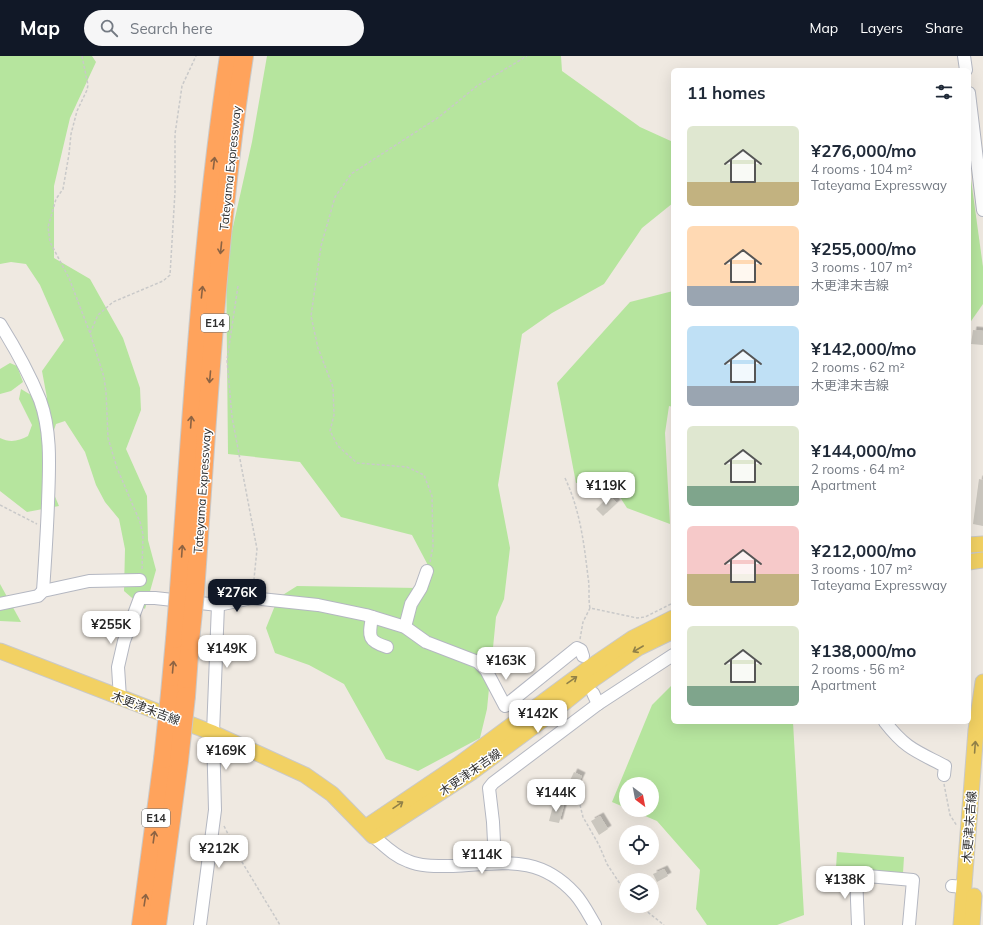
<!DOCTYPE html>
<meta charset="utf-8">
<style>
body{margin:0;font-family:Mulish,"Noto Sans JP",sans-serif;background:#f6f6f7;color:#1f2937;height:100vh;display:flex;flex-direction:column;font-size:15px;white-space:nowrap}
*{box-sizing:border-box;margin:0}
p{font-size:13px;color:#747a83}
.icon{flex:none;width:22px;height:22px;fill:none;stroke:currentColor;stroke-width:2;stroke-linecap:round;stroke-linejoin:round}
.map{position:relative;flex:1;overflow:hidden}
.panel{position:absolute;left:671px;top:12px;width:300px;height:656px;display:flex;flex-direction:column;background:#fff;border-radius:6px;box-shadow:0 4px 16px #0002}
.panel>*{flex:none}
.needle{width:26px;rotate:148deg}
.controls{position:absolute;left:619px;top:721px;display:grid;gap:8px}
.controls a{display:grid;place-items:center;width:40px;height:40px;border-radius:50%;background:#fff;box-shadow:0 4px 16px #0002;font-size:20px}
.price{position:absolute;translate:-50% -34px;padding:0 9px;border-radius:8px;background:#fff;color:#222;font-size:13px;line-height:26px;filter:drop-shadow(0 1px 2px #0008)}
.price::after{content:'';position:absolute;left:50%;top:24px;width:12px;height:9px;margin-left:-6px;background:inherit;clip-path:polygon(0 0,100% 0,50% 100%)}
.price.selected{background:#111827;color:#fff}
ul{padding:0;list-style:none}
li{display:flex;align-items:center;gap:12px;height:100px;padding:0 16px}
li span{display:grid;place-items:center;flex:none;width:112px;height:80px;border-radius:6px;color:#555}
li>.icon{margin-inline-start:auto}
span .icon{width:48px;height:48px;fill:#fffc;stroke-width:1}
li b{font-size:17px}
h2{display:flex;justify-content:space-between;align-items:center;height:48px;padding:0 16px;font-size:17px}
header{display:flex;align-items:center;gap:24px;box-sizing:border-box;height:56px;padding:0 20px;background:#111827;color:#fff}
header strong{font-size:19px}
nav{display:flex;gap:22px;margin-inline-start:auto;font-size:14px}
.search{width:280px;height:36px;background:#f6f6f7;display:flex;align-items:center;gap:10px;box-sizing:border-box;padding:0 14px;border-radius:22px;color:#747a83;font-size:15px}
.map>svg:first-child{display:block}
.green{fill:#b6e59e}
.building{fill:#cbc7bf;filter:url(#shadow)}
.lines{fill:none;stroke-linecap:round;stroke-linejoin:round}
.minor-casing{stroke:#b4b7c1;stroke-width:14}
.major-casing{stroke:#c9c9c9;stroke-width:17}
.highway-casing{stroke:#c9c9c9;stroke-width:20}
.path{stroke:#c9c9c9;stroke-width:1.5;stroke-dasharray:3 2;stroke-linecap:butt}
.minor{stroke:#fff;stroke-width:12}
.major{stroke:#f2d163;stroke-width:15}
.highway{stroke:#ffa35c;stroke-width:18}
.highway-bridge-casing{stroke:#c9c9c9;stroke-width:20;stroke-linecap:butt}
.highway-bridge{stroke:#ffa35c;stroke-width:18}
.oneway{stroke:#8c6343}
.oneway2{stroke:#908048}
.labels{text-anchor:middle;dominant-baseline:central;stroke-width:3;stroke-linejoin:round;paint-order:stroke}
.shield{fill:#fff;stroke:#6d6d6d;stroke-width:1}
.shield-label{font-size:11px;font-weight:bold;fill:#2e2e2e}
.street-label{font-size:12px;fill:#2e2e2e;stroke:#fff}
</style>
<header>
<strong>Map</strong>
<div class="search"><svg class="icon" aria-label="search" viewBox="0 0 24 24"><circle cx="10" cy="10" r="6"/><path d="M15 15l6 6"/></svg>Search here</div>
<nav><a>Map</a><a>Layers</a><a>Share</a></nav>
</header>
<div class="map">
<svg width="983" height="869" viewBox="0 0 983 869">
<defs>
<filter id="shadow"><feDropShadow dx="3.5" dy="-3.5" stdDeviation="0" flood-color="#0004"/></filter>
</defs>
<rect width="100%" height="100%" fill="#efe9e1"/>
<g class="green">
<path d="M 0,0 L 92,0 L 96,6 L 70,62 L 54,130 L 54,202 L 90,223 L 123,282 L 140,332 L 141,354 L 126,393 L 147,440 L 148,484 L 156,514 L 145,553 L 124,535 L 125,493 L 119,463 L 105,446 L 96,429 L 85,396 L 65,365 L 56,368 L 42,410 L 59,450 L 27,456 L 0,435 L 0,382 C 10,387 19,385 28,380 L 32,369 L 19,343 L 21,333 L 31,339 L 47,342 L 42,315 L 64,284 L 40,229 L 26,208 L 11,206 L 0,208 Z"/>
<path d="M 267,0 L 561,0 L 562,15 L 640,71 L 673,86 L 673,147 L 642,172 L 604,228 L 552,257 L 522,278 L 498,429 L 510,492 L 504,543 L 496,561 L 487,653 L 480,682 L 418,715 L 386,703 L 344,628 L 309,609 L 275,597 L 266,572 L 278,542 L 297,530 L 418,532 L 431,515 L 412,479 L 341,461 L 300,406 L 228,398 L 226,202 L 252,86 Z"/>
<path d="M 969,109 L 983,211 L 983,248 L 969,268 Z"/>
<path d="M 673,235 L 673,351 L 669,350 L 665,377 L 670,468 L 627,452 L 607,421 L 576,427 L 557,327 L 630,246 Z"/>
<path d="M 10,307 L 17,310 L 23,326 L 11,335 L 0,338 L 0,313 Z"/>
<path d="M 0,528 L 21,566 L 0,565 Z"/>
<path d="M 673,628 L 673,666 L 793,666 L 804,859 L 777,869 L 707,869 L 696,853 L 700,814 L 657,765 L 631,754 L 652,754 L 652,728 L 626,728 L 626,752 L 612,746 L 652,649 Z"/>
<path d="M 837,796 L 904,801 L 903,817 L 836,812 Z"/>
</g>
<g class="building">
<path d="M 973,274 L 983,275 L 983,289 L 971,288 Z"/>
<path d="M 979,423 L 983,424 L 983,470 L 973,468 Z"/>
<path d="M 610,440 L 617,447 L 603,460 L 596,453 Z"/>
<path d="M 574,716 L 582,720 L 574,737 L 566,733 Z"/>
<path d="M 554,746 L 564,749 L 559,767 L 549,765 Z"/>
<path d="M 600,760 L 608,773 L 599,779 L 591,765 Z"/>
<path d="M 664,813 L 668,820 L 657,826 L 653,818 Z"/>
</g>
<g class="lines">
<defs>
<g id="minor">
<path d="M 964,0 L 966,14"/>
<path d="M 969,37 L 983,154"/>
<path d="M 0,268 C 15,292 29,317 40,344 C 52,377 49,413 48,447 C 47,477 45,506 43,535"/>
<path d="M 0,548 L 38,540 L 43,535 L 89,525 L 140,524"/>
<path d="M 372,561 C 369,580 367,585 387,591"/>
<path d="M 405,571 L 411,548 L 421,532 L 427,515"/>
<path d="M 593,637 L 598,648"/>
<path d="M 120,642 L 118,611 L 124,585 L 140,542 L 155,542 L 218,549 L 252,542 L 318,549 L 366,559 L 405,571 L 426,586 L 478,606 L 486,614 L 505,650 L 577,592 L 581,594 L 583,600"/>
<path d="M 885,666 C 906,693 916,695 945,710 L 944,719"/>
<path d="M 373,780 C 384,789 394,800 408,805 C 422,811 438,810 453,810 C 501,808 538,797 575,838 C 583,847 589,859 595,869"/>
<path d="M 495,806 L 493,766 L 489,732 L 493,727 L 598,648 L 673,599"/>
<path d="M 952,830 L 964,831"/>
<path d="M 200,869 L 215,754 L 213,677 L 218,549"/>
<path d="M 858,869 L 856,819 L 913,824 L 909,869"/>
</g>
<g id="major">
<path d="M 969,489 L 983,488"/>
<path d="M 969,506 L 983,504"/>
<path d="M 0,595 L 213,677 L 305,719 L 332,738 L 373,780 L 472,716 L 548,660 L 595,622 L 638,592 L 673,575"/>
<path d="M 366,771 L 458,709 L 586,614 L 633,582 L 673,562"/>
<path d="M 961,869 L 976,674 L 983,626"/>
<path d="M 972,869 L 974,840"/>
</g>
<g id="highway">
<path d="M 179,534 C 192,356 202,177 229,0"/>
<path d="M 195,536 C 208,357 217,177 244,0"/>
<path d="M 170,638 L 175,583"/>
<path d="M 186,640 L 190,585"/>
<path d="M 141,869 L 163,703"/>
<path d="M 157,869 L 179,705"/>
</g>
</defs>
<use href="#minor" class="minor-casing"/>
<use href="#major" class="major-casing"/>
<use href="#highway" class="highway-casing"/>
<g class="path">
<path d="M 82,0 L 88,29 L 87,34 L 77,55 L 71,78 L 69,98 L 63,133 L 56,143 L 48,171 L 50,186 L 69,222 L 90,277 L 104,321 L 106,336 L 108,382 L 117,412 L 140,466 L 143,478 L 142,514"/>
<path d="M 238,230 L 227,304 L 232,361 L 257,493 L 253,533"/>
<path d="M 90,277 L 98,259 L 113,246 L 163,225 L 170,219 L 175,136 L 175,78 L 182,30 L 196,0"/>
<path d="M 565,422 C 580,454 584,487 588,521 C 590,531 588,543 590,552"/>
<path d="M 0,449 L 37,468"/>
<path d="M 430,506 L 433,491 L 432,440 L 424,419 L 407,411 L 357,407 L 338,390 L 330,375 L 334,359 L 333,331 L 318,292 L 311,260 L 321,190 L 335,141 L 351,118 L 439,61 L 477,30 L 527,0"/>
<path d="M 580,583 L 583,566 L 590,552 L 637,562 L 645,561 L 673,547"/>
<path d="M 944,728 L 950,759 L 957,770"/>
<path d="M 580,749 L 583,761 L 599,789 L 607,808 L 626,837"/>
<path d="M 224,770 L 242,806 L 280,869"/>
<path d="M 640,850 L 664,869"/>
</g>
<use href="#minor" class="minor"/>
<use href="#major" class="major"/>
<use href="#highway" class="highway"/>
<defs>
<g id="highway-bridge">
<path d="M 175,583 L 179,534"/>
<path d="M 190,585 L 195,536"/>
<path d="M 163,703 L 170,638"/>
<path d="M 179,705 L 186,640"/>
</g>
</defs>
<use href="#highway-bridge" class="highway-bridge-casing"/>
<use href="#highway-bridge" class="highway-bridge"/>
</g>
<defs><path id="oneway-shaft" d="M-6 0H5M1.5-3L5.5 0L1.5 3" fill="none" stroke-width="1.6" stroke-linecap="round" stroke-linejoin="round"/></defs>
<g class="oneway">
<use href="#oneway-shaft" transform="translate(214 107) rotate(-83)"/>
<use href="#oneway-shaft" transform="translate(221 192) rotate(96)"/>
<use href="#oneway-shaft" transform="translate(202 236) rotate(-84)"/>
<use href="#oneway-shaft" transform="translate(210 321) rotate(95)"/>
<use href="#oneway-shaft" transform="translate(191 366) rotate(-86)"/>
<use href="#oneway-shaft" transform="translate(182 495) rotate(-86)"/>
<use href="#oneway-shaft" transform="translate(173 611) rotate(-85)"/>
<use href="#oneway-shaft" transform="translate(154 781) rotate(-82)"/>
<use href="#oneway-shaft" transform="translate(145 844) rotate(-81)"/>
</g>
<g class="oneway2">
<use href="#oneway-shaft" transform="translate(638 593) rotate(150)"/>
<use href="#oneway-shaft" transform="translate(572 624) rotate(-35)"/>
<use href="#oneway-shaft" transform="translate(975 691) rotate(-86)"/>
<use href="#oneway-shaft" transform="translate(398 749) rotate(-34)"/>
</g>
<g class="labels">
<g class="shield">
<rect x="201" y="258" width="28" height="18" rx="3"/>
<rect x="142" y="753" width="28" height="18" rx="3"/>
</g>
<g class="shield-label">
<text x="215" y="267">E14</text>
<text x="156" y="762">E14</text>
</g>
<g class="street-label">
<text transform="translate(230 112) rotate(-84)">Tateyama Expressway</text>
<text transform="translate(202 435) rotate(-86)">Tateyama Expressway</text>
<text transform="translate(146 652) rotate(21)">木更津末吉線</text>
<text transform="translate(470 716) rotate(-35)">木更津末吉線</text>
<text transform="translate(969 771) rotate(-86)">木更津末吉線</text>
</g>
</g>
</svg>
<div class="controls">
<a><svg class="needle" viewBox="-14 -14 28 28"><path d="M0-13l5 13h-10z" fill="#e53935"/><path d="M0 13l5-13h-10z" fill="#747a83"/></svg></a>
<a><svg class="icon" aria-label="locate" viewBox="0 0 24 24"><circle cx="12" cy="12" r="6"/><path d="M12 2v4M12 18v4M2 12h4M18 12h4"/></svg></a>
<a><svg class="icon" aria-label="layers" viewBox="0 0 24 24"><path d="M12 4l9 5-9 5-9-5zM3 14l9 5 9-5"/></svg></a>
</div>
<b class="price" style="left:606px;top:450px">¥119K</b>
<b class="price selected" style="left:237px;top:557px">¥276K</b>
<b class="price" style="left:111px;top:589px">¥255K</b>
<b class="price" style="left:227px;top:613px">¥149K</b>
<b class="price" style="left:506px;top:625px">¥163K</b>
<b class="price" style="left:538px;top:678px">¥142K</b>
<b class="price" style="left:226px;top:715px">¥169K</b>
<b class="price" style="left:556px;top:757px">¥144K</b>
<b class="price" style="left:219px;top:813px">¥212K</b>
<b class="price" style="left:482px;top:819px">¥114K</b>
<b class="price" style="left:845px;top:844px">¥138K</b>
<section class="panel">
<h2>11 homes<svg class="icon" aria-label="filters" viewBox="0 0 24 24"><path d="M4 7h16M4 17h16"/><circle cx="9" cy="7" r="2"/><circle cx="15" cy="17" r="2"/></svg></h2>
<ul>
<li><span style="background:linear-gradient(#dfe7d0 70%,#c2b280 0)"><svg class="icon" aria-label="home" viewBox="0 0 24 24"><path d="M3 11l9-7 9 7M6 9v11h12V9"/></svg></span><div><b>¥276,000/mo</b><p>4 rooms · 104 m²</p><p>Tateyama Expressway</p></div></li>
<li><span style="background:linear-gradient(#ffd9b3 75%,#9aa5b1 0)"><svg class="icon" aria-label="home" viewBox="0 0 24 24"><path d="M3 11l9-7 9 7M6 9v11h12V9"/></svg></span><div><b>¥255,000/mo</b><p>3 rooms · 107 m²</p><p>木更津末吉線</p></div></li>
<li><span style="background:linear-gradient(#bfe0f5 75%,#9aa5b1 0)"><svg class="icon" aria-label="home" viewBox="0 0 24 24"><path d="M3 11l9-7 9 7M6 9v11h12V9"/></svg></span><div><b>¥142,000/mo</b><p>2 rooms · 62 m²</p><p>木更津末吉線</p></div></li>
<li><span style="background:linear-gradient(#dfe7d0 75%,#7fa58c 0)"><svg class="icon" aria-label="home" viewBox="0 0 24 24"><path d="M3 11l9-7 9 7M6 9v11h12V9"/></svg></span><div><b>¥144,000/mo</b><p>2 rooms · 64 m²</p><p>Apartment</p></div></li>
<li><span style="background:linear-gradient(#f6c9c9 60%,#c2b280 0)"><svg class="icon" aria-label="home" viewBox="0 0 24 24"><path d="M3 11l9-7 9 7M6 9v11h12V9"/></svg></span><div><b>¥212,000/mo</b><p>3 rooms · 107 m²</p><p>Tateyama Expressway</p></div></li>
<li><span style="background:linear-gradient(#dfe7d0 75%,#7fa58c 0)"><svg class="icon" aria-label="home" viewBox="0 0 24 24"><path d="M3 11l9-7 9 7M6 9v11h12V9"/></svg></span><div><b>¥138,000/mo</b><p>2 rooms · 56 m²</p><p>Apartment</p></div></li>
</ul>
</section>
</div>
